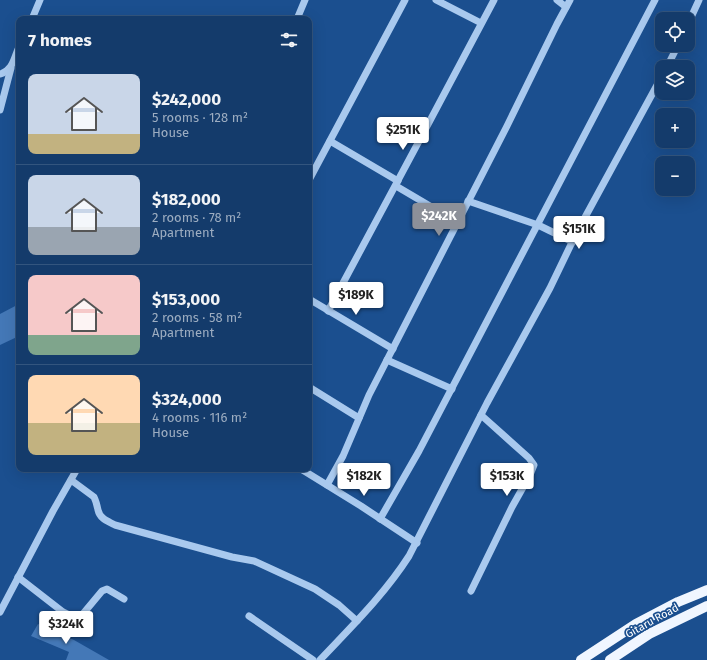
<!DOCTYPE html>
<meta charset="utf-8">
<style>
body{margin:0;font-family:"Fira Sans",sans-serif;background:#214673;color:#f1f3f6;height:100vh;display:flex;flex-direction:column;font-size:15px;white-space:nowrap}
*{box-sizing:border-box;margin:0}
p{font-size:13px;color:#9dadc1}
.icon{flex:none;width:22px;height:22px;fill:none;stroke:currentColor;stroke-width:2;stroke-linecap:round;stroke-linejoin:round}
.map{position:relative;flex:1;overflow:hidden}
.sheet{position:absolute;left:16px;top:16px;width:296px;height:456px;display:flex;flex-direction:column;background:#143b6b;border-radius:8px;box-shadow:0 4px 16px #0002,0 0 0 1px #33557e}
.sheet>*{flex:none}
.fabs{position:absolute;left:655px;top:12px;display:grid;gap:8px}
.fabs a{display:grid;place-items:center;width:40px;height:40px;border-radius:8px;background:#143b6b;box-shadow:0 4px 16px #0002,0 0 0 1px #33557e;font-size:20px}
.price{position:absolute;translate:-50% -34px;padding:0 9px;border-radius:4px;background:#fff;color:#222;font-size:13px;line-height:26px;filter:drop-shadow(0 1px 2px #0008)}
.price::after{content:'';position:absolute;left:50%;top:24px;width:12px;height:9px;margin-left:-6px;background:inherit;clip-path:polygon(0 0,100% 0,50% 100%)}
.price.current{background:#8c9099;color:#fff}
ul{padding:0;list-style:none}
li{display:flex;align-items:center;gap:12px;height:100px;padding:0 12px}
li+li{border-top:1px solid #33557e}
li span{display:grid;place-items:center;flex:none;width:112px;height:80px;border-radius:8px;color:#555}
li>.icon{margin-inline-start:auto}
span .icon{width:48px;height:48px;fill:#fffc;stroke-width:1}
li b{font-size:17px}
h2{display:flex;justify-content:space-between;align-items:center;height:48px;padding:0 12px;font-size:17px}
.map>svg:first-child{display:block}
.building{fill:#4478b7}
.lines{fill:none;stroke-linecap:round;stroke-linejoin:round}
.minor{stroke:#a9c9ee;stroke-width:7}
.major{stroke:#f0f6ff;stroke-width:10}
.labels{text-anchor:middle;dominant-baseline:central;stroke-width:3.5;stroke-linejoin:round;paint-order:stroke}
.street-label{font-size:11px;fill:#fff;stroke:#1b4f8f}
</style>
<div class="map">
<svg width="707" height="660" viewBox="0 0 707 660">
<rect width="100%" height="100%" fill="#1b4f8f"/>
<g class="building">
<path d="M 19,304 L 19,336 L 0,345 L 0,314 Z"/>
<path d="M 38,624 L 74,640 L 109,660 L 66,660 L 69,652 L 31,636 Z"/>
</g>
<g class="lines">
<g class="minor">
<path d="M 436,0 L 481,23"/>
<path d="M 557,0 L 566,7"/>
<path d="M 32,19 L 40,0"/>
<path d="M 297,19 L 305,0"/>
<path d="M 688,24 L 699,0"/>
<path d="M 667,67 L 678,45"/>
<path d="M 0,74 C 13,71 14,57 19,47"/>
<path d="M 0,110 L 11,68"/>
<path d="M 330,141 L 398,181"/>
<path d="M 309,180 L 405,0"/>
<path d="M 396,186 L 457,222"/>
<path d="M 468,201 L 538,225 L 573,242"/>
<path d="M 309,299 L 393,349"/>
<path d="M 328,311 C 384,207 439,104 494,0"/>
<path d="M 387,360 L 452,389"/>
<path d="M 309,387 L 359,418"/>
<path d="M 301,469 L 361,506 L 417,543"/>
<path d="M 71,480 L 94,497 C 96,501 97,505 98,510 C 100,519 108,521 115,525 L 232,557 L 254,561 L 315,589 L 339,605 L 357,621"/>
<path d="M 327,485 L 343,456 L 369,395 L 507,126 L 557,24 L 570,0"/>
<path d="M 380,519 L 419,451 L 655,0"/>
<path d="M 18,577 L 63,612 L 73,617 L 82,615 L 102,591 L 107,589 L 124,599"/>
<path d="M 471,591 L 512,507 L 530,475 L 534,465 L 529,458 L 481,415"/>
<path d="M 0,612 L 53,511 L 77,469"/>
<path d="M 249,616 L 313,660"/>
<path d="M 320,660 C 351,627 384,595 409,556 L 487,403 L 550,288 L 577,232 L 662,76"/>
</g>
<g class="major">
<path d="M 581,660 L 636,624 L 678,602 L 707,590"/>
<path d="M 610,660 L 649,634 L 707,606"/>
</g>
</g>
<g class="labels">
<g class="street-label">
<text transform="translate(652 621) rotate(-29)">Gitaru Road</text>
</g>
</g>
</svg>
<div class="fabs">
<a><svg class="icon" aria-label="locate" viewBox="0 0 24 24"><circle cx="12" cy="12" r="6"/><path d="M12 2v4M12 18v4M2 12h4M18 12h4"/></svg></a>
<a><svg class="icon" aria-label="layers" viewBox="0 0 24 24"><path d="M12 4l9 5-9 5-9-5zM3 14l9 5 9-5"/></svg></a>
<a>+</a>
<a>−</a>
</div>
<b class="price" style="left:403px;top:151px">$251K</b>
<b class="price current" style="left:439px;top:237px">$242K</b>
<b class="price" style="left:579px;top:250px">$151K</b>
<b class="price" style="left:356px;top:316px">$189K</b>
<b class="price" style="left:364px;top:497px">$182K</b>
<b class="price" style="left:507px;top:497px">$153K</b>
<b class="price" style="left:66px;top:645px">$324K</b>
<section class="sheet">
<h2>7 homes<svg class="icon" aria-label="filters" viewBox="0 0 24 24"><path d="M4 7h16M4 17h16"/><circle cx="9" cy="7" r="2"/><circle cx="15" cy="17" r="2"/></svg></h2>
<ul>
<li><span style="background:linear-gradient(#c9d6e8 75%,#c2b280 0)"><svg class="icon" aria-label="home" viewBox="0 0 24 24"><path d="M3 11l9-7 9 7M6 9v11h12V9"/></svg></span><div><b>$242,000</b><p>5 rooms · 128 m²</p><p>House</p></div></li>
<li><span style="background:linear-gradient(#c9d6e8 65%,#9aa5b1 0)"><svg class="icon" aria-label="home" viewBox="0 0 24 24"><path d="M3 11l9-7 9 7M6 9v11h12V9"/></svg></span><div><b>$182,000</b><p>2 rooms · 78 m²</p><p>Apartment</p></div></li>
<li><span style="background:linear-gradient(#f6c9c9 75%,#7fa58c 0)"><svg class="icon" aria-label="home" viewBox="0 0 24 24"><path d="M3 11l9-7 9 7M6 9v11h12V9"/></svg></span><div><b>$153,000</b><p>2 rooms · 58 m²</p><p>Apartment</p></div></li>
<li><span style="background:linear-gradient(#ffd9b3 60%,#c2b280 0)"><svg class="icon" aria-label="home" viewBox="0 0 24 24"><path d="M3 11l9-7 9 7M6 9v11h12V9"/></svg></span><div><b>$324,000</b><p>4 rooms · 116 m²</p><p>House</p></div></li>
</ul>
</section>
</div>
